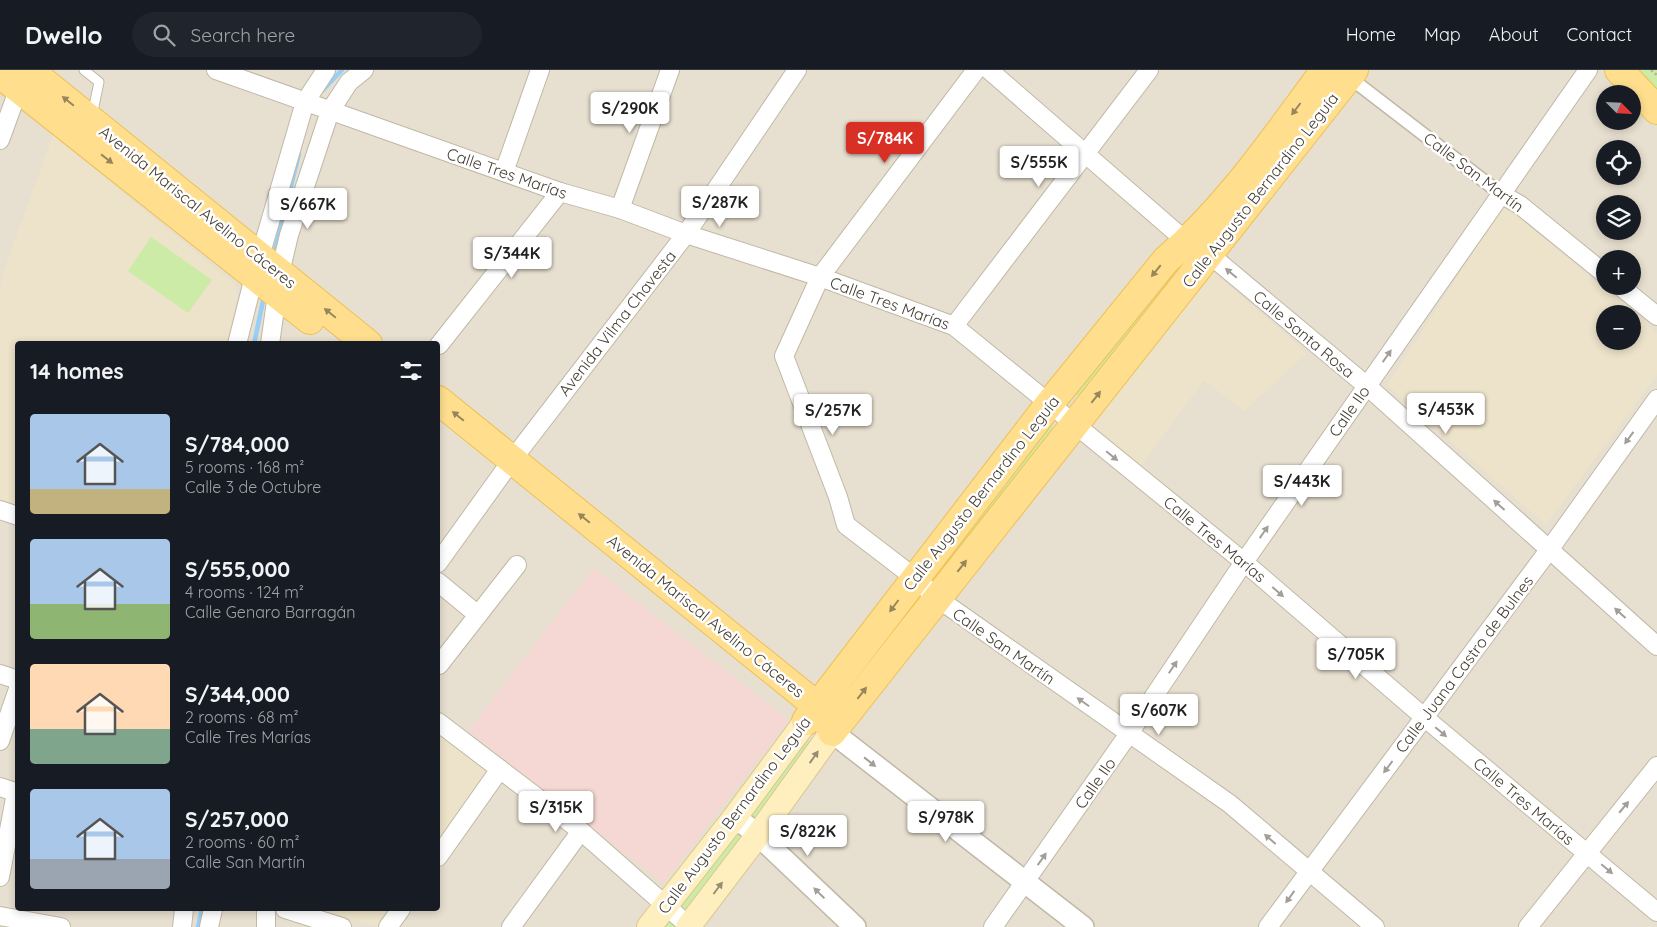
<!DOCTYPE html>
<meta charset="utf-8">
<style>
body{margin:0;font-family:Quicksand,sans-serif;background:#20242c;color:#f1f3f6;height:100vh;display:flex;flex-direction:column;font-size:19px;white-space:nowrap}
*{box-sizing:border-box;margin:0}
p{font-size:16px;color:#9ea1a6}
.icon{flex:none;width:28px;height:28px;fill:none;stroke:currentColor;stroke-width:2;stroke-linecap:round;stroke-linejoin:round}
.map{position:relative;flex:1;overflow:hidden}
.sheet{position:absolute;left:15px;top:271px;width:425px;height:570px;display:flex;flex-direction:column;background:#171b24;border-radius:5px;box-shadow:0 2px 8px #0003}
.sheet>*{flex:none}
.needle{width:32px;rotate:114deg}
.tools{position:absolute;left:1596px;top:15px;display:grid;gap:10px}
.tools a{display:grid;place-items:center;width:45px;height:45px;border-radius:50%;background:#171b24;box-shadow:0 2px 8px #0003;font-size:25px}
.price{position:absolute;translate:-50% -42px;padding:0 11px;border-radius:5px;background:#fff;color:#222;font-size:16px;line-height:32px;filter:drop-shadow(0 1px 2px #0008)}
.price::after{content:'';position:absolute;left:50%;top:30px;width:15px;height:11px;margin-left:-8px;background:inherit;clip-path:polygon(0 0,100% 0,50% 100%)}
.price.current{background:#d93025;color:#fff}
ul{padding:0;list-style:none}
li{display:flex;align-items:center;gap:15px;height:125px;padding:0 15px}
li span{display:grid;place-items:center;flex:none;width:140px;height:100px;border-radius:5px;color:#555}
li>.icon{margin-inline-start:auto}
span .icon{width:60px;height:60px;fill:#fffc;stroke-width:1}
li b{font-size:21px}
h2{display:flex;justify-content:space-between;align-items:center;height:60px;padding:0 15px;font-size:21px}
header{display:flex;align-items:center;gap:30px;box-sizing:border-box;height:70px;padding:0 25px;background:#171b24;border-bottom:1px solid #363941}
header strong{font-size:24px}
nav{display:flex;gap:28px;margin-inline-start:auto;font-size:18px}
.search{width:350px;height:45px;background:#20242c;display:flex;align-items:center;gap:12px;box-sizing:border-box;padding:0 18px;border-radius:28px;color:#9ea1a6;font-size:19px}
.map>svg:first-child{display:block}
.residential{fill:#e7dfcf;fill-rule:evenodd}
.education{fill:#ede3ca;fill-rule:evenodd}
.medical{fill:#f5d8d3}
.green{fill:#cceba6}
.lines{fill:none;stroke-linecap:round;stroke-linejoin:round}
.stream{stroke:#97cff6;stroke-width:4.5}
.service-casing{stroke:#c1b8a6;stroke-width:11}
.pedestrian-casing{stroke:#c1b8a6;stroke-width:15}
.minor-casing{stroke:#c1b8a6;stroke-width:20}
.tertiary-casing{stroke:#c1b8a6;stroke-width:24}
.secondary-casing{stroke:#dac68e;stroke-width:26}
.primary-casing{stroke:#eec054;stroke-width:30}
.path{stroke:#c2b193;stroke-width:2.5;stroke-dasharray:2.5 2.5;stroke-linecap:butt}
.service{stroke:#fff;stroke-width:9}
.pedestrian{stroke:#fff;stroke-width:12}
.minor{stroke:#fff;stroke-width:18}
.tertiary{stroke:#fff;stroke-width:21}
.secondary{stroke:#ffefbf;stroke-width:24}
.primary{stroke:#ffdf8e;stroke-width:28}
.oneway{fill:#98865b}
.oneway2{fill:#a29e98}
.oneway3{fill:#988d71}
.labels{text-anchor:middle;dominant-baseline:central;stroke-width:5;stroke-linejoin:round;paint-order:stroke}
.street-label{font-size:16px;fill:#443d32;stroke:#fff}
</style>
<header>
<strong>Dwello</strong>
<div class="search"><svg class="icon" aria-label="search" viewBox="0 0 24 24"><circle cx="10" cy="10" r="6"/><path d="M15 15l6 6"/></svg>Search here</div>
<nav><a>Home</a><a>Map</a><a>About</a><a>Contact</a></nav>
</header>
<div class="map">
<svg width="1657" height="857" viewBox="0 0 1657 857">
<rect width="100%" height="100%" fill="#f3ede1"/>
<path class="residential" d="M 0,0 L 1657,0 L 1657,857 L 0,857 ZM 1605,24 L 1632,24 L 1632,51 L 1605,51 ZM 1605,79 L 1632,79 L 1632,106 L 1605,106 ZM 1605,134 L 1632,134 L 1632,161 L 1605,161 ZM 1605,189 L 1632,189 L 1632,216 L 1605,216 ZM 1605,244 L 1632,244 L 1632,271 L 1605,271 ZM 18,274 L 438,274 L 438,839 L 18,839 Z"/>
<g class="education">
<path d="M 53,65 L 235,214 L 237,226 L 227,274 L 18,274 L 17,439 L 0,433 L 0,220 L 3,202 Z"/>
<path d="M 1504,135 L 1657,263 L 1657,305 L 1546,455 L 1387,315 ZM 1605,244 L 1632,244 L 1632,271 L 1605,271 Z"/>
<path d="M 1212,201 L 1307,283 L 1244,341 L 1204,310 L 1141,396 L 1094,357 L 1089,348 Z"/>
<path d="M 438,664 L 489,701 L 438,774 Z"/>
<path d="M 316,839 L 391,839 L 378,857 Z"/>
</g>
<path class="medical" d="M 594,498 L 789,650 L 663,813 L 468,661 Z"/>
<g class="green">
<path d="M 1638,0 L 1657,0 L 1657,19 Z"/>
<path d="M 151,167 L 212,210 L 188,243 L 128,201 Z"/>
<path d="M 1185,180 L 1197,188 L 1080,328 L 1069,318 Z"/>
<path d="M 1045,351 L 1053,358 L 940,509 L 931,499 Z"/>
<path d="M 804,667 L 814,675 L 676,857 L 660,857 Z"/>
</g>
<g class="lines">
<g class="stream">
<path d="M 322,21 L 342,0"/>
<path d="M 275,180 L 299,84"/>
<path d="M 254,274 L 264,226"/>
<path d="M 198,857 L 202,839"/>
</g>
<defs>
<path id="service" d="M 84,0 L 99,12 L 92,46"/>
<path id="pedestrian" d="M 1349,7 L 1501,124"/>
<g id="minor">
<path d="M 216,0 L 560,122 L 620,139 L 686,164 L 820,207 L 954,256 L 1244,492 L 1425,648 L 1657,842"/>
<path d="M 976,0 L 820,207 L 784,286 L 838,427 L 846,455 L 915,508 L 937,528 L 1230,734 L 1375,857"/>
<path d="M 989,0 L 1187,172 L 1209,184 L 1367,316 L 1657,576"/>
<path d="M 0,70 L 19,18 L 24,11"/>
<path d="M 504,102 L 540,0"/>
<path d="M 1501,124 L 1520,135 L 1605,204"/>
<path d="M 620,139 L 670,0"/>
<path d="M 1620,216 L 1657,246"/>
<path d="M 954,256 L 1149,0"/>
<path d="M 237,274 L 254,207 L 305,32 L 326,0"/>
<path d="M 270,274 L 280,203 L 289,165 L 330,41 L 349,12 L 364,0"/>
<path d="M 439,275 L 560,122"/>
<path d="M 0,440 L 18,446"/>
<path d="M 438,493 L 512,390 L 686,164 L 797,0"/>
<path d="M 438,512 L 478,545"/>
<path d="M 439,595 L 517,495"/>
<path d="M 0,604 L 18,610"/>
<path d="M 438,652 L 581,761 L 689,856"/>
<path d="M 0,671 L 18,619"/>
<path d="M 0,717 L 18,723"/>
<path d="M 438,787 L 500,699"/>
<path d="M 0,807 L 16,723"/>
<path d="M 285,839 L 342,857"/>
<path d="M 0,846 L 61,857"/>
<path d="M 182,857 L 184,839"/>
<path d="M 209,857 L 213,839"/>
<path d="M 266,857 L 266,839"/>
<path d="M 388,857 L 401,839"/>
<path d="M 511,857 L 581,761"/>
<path d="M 993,857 L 1128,665 L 1244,492 L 1588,0"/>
<path d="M 1268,857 L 1549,480 L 1657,329"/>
<path d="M 1528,857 L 1657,696"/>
</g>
<g id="tertiary">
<path d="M 832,662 L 1083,857"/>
<path d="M 735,747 L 758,765 L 855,857"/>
</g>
<g id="secondary">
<path d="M 649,857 L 735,747 L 806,651"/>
<path d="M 688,857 L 758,765 L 832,662"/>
</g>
<g id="primary">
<path d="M 29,0 L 368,274"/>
<path d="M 1619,0 L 1657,40"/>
<path d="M 0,4 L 310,250"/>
<path d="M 438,330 L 817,636 L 826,652"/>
<path d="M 806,651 L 1050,333 L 1166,190 C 1229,136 1276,66 1325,0"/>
<path d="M 832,662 L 1354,0"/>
</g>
</defs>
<use href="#service" class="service-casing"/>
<use href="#pedestrian" class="pedestrian-casing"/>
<use href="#minor" class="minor-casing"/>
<use href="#tertiary" class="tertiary-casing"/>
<use href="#secondary" class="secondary-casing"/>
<use href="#primary" class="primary-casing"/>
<path class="path" d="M 1651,0 L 1657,5"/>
<use href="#service" class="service"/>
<use href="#pedestrian" class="pedestrian"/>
<use href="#minor" class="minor"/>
<use href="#tertiary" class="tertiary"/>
<use href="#secondary" class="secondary"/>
<use href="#primary" class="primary"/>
</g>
<defs><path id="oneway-solid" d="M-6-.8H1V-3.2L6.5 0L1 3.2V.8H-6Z" transform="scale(1.25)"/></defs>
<g class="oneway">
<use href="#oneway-solid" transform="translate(68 31) rotate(-141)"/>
<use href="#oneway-solid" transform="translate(1296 39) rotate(127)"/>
<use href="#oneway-solid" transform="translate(107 89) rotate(38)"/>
<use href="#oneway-solid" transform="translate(1156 201) rotate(129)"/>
<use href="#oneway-solid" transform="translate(330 243) rotate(-141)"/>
<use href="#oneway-solid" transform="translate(1096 327) rotate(-52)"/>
<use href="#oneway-solid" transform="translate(458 346) rotate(-141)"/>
<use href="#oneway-solid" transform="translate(584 448) rotate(-141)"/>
<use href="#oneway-solid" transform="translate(962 496) rotate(-52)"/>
<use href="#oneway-solid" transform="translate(894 536) rotate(127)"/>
<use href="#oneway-solid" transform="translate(862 623) rotate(-52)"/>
</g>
<g class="oneway2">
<use href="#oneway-solid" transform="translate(1231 203) rotate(-140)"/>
<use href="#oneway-solid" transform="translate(1387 286) rotate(-55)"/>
<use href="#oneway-solid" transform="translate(1629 368) rotate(126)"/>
<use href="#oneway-solid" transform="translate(1112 386) rotate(39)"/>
<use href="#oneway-solid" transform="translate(1499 435) rotate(-138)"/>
<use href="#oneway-solid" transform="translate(1264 462) rotate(-55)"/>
<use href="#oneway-solid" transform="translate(1278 522) rotate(41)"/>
<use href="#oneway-solid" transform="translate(1620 543) rotate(-138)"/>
<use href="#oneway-solid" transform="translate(1173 597) rotate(-56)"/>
<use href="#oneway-solid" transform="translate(1083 632) rotate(-145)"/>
<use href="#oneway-solid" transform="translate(1441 662) rotate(40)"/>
<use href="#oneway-solid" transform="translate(870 692) rotate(38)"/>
<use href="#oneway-solid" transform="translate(1388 697) rotate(127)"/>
<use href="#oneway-solid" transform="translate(1624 737) rotate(-50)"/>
<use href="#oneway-solid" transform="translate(1270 769) rotate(-139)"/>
<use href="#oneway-solid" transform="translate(1042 789) rotate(-55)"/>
<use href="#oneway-solid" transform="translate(1607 799) rotate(40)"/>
<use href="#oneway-solid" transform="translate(819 823) rotate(-136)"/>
<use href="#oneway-solid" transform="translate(1290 827) rotate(126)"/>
</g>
<g class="oneway3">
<use href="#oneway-solid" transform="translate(814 687) rotate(-55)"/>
<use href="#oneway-solid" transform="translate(718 818) rotate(-53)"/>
</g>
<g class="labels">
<g class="street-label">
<text transform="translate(1474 102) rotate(37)">Calle San Martín</text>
<text transform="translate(507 103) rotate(19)">Calle Tres Marías</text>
<text transform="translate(1260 120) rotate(-52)">Calle Augusto Bernardino Leguía</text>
<text transform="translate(198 137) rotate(39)">Avenida Mariscal Avelino Cáceres</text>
<text transform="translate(890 233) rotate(20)">Calle Tres Marías</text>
<text transform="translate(617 253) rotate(-52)">Avenida Vilma Chavesta</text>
<text transform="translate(1304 264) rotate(40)">Calle Santa Rosa</text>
<text transform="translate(1349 341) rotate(-55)">Calle Ilo</text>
<text transform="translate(981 423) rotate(-52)">Calle Augusto Bernardino Leguía</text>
<text transform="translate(1215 469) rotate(39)">Calle Tres Marías</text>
<text transform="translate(706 546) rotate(39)">Avenida Mariscal Avelino Cáceres</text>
<text transform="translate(1004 576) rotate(35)">Calle San Martín</text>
<text transform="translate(1464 594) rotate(-53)">Calle Juana Castro de Bulnes</text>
<text transform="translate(1095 713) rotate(-55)">Calle Ilo</text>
<text transform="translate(1524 731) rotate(40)">Calle Tres Marías</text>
<text transform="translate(734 745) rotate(-53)">Calle Augusto Bernardino Leguía</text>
</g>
</g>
</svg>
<div class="tools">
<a><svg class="needle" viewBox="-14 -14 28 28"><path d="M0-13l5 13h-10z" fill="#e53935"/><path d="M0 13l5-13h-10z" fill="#9ea1a6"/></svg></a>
<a><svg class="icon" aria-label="locate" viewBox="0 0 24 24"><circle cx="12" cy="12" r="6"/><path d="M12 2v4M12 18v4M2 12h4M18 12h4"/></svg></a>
<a><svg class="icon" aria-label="layers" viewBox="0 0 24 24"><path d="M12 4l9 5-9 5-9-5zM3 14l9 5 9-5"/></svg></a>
<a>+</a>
<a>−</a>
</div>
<b class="price" style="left:630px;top:64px">S/290K</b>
<b class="price current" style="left:885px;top:94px">S/784K</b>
<b class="price" style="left:1039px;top:118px">S/555K</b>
<b class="price" style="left:720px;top:158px">S/287K</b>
<b class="price" style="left:308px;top:160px">S/667K</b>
<b class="price" style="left:512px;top:209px">S/344K</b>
<b class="price" style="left:1446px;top:365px">S/453K</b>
<b class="price" style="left:833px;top:366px">S/257K</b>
<b class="price" style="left:1302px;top:437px">S/443K</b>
<b class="price" style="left:1356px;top:610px">S/705K</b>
<b class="price" style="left:1159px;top:666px">S/607K</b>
<b class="price" style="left:556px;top:763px">S/315K</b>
<b class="price" style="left:946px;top:773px">S/978K</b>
<b class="price" style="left:808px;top:787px">S/822K</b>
<section class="sheet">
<h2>14 homes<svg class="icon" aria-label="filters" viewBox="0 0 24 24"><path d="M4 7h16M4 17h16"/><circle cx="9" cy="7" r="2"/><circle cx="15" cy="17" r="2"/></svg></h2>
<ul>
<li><span style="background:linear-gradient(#a9c7e8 75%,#c2b280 0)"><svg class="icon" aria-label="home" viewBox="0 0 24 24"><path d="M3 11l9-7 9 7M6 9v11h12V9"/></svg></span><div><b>S/784,000</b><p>5 rooms · 168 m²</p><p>Calle 3 de Octubre</p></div></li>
<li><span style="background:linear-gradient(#a9c7e8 65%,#8fb573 0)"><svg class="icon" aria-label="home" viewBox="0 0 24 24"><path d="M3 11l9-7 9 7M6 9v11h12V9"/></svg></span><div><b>S/555,000</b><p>4 rooms · 124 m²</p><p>Calle Genaro Barragán</p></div></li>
<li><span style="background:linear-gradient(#ffd9b3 65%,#7fa58c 0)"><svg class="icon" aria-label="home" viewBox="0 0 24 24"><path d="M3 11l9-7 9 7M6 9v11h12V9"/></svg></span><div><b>S/344,000</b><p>2 rooms · 68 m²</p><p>Calle Tres Marías</p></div></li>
<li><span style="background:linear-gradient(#a9c7e8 70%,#9aa5b1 0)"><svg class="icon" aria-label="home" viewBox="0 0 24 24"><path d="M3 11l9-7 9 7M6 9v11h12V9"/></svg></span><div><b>S/257,000</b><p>2 rooms · 60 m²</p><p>Calle San Martín</p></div></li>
</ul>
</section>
</div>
